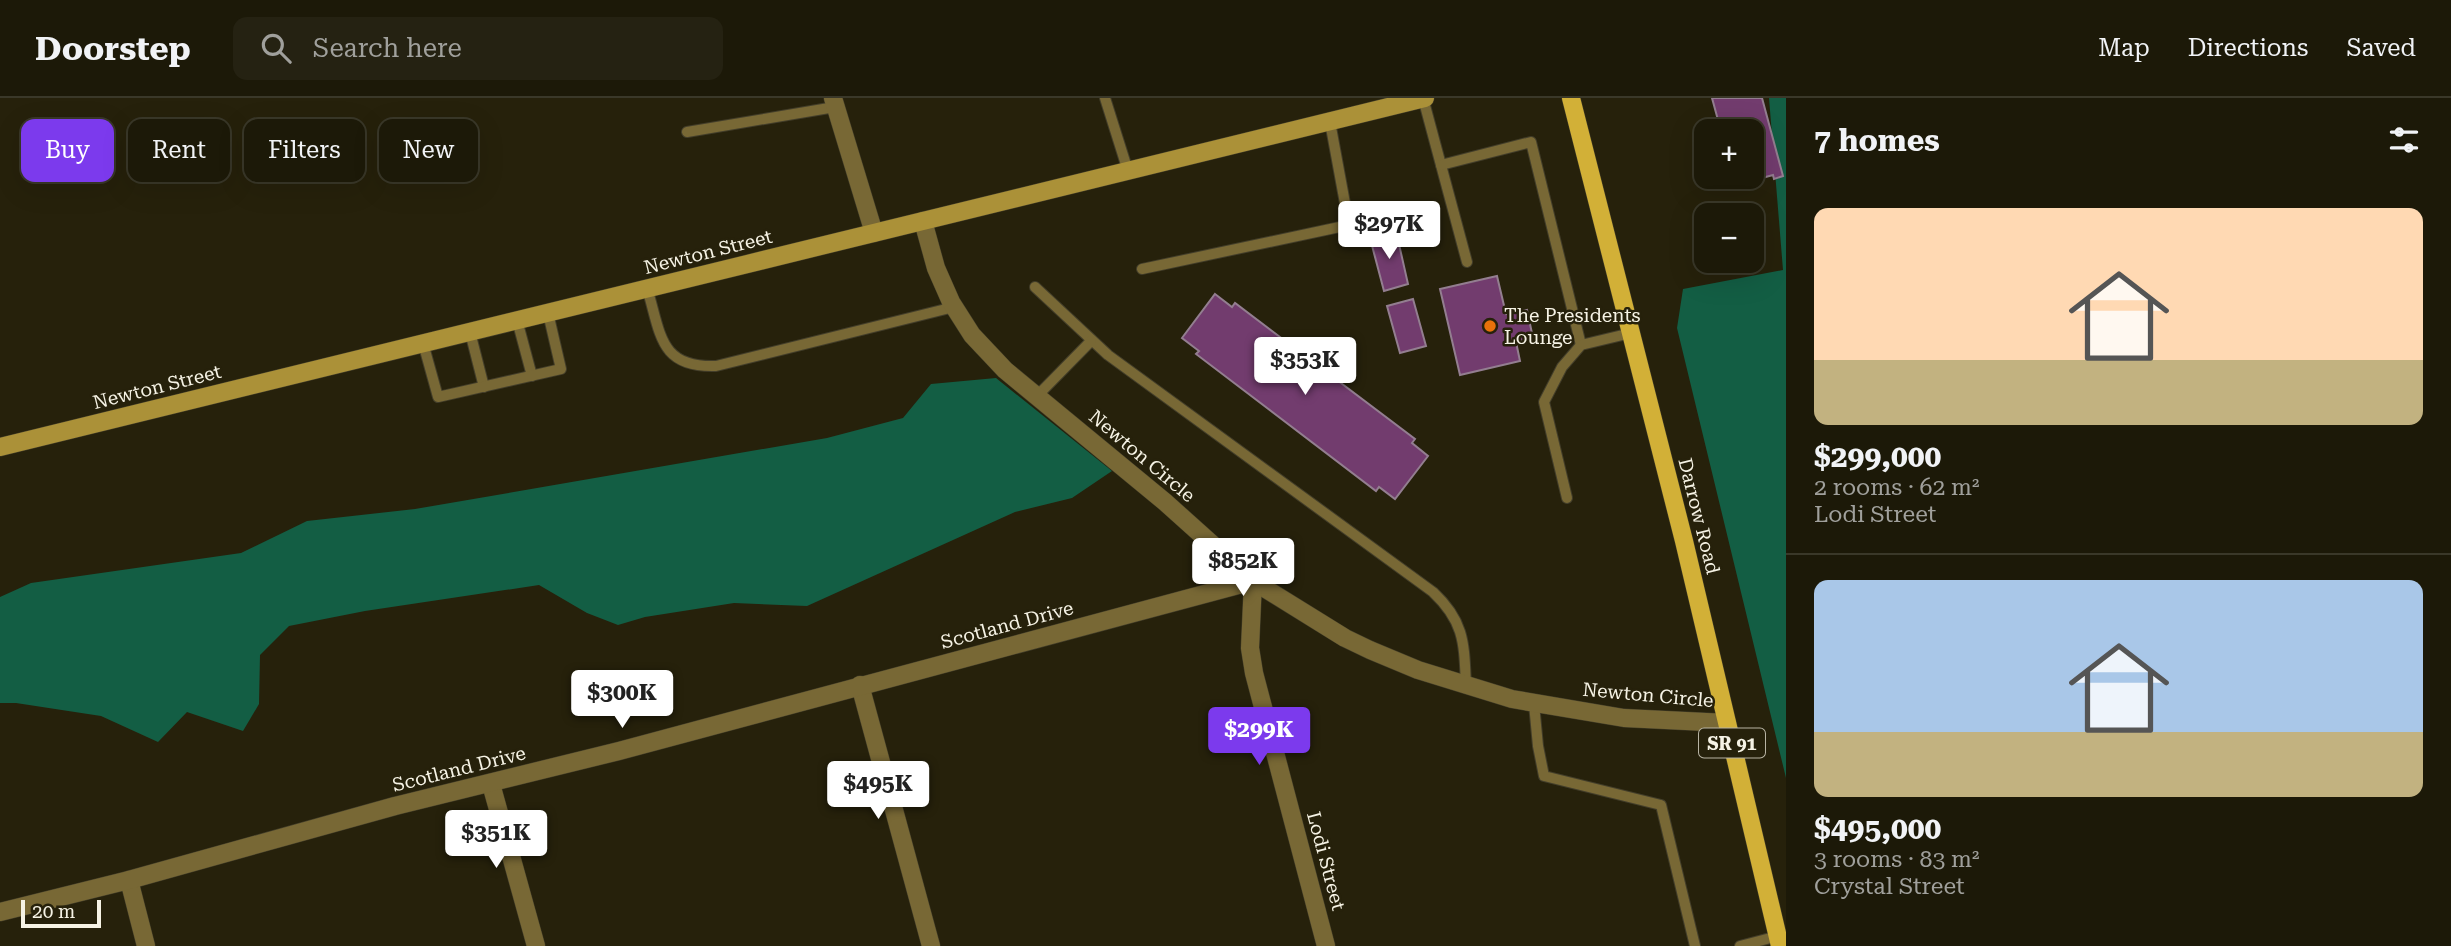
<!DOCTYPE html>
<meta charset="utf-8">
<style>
body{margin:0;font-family:"Roboto Serif",serif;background:#252212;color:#f1f3f6;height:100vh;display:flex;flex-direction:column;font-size:26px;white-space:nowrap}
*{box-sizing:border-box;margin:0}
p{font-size:23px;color:#a0a09c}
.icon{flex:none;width:38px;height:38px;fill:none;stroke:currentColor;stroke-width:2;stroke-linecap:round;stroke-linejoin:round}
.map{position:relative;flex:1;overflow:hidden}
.side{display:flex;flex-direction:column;background:#1c1908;width:665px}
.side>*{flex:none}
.top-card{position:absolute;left:21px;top:21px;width:665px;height:63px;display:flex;gap:14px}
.controls{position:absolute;left:1694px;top:21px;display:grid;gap:14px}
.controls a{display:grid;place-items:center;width:70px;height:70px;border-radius:14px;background:#1c1908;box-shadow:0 7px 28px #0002,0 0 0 2px #3a3829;font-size:35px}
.scale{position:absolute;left:21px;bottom:18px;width:80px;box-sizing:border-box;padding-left:7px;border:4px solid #f6f3e5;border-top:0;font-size:19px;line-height:24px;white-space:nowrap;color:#f6f3e5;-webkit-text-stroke:5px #26210b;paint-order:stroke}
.price{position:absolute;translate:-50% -60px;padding:0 16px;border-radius:7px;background:#fff;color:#222;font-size:23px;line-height:46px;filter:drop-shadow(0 2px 4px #0008)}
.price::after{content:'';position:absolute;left:50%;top:42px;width:21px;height:16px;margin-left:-10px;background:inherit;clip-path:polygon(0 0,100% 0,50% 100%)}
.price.active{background:#7c3aed;color:#fff}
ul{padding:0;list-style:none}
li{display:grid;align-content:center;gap:14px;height:371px;padding:0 28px}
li+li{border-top:2px solid #3a3829}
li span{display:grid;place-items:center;height:217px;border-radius:14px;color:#555}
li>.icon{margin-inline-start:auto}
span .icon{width:126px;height:126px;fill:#fffc;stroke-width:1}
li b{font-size:30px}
h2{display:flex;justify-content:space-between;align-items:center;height:84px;padding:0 28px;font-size:30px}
.chip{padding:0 24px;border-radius:14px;background:#1c1908;box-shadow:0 7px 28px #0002,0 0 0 2px #3a3829;font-size:24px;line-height:63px}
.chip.active{background:#7c3aed;color:#fff}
header{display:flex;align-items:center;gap:42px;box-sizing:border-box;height:98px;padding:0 35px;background:#1c1908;border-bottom:2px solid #3a3829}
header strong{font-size:33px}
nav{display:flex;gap:38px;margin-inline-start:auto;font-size:24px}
.search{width:490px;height:63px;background:#252212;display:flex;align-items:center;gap:18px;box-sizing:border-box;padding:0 24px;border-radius:14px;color:#a0a09c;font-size:26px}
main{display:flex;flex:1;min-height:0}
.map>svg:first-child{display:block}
.forest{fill:#135e44}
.building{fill:#723c6e;stroke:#937e90;stroke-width:2}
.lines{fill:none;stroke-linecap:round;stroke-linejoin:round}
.lane-casing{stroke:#433e2a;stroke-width:12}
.street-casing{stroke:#433e2a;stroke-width:19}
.secondary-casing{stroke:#433e2a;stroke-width:19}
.primary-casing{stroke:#433e2a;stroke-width:19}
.lane{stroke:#786835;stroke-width:10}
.street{stroke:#786835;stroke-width:18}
.secondary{stroke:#ab9138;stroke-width:18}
.primary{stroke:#d2b037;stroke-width:18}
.food-dot{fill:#e8710a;stroke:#26210b;stroke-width:2.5}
.labels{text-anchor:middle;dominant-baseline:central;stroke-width:5;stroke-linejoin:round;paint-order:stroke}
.shield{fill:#26210b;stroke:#b8b4a4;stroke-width:2}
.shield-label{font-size:18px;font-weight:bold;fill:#f6f3e5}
.street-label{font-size:19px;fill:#f6f3e5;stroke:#26210b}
.poi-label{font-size:19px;fill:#f6f3e5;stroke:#26210b;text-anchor:start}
</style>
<header>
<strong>Doorstep</strong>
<div class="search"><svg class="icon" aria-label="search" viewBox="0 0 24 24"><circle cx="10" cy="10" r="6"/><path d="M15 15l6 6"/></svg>Search here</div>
<nav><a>Map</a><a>Directions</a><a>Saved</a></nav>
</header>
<main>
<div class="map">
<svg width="1786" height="848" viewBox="0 0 1786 848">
<rect width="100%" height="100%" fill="#26210b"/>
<g class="forest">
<path d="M 1769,0 L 1786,0 L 1786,680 L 1677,230 L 1683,191 L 1783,172 Z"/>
<path d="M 996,280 L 1112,373 L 1072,400 L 1015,414 L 807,508 L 734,505 L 645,519 L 618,527 L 587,515 L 539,487 L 365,513 L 289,528 L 260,557 L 259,606 L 243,633 L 187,614 L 158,644 L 101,618 L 16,605 L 0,605 L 0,499 L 31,485 L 241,455 L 307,423 L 415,411 L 827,340 L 903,320 L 931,286 Z"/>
</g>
<g class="building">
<path d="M 1712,0 L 1762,0 L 1783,78 L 1774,81 L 1773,77 L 1736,87 L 1733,79 L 1752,79 L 1752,33 L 1721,33 Z"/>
<path d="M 1396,133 L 1408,186 L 1384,193 L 1370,140 Z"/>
<path d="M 1497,178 L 1506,216 L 1527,212 L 1533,240 L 1516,244 L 1520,263 L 1460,277 L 1440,191 Z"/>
<path d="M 1215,196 L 1232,209 L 1235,205 L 1415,341 L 1412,345 L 1428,358 L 1395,401 L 1379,389 L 1376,393 L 1196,256 L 1199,253 L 1182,240 Z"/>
<path d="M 1413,201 L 1426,248 L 1400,255 L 1387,208 Z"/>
</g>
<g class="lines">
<defs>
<g id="lane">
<path d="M 1105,0 L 1128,73"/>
<path d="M 1423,0 L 1467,164"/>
<path d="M 687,34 L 835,9"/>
<path d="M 1441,67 L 1531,44 L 1581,247"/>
<path d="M 1142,171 L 1349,127 L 1330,24"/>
<path d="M 1035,189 L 1108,257 L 1433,494 C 1465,524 1464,546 1466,587"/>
<path d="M 647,190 C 661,236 659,270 716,268 L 954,209"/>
<path d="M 517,222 L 532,278"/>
<path d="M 470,234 L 484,289"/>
<path d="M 423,245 L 438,299 L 561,271 L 548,215"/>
<path d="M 1037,298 L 1091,243"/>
<path d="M 1567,400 L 1544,304 L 1562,269 L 1581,247 L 1631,235"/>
<path d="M 1534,606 L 1538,648 L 1544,678 L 1661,707 L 1695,848"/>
<path d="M 1740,848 L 1778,838"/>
</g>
<g id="street">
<path d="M 833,0 L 874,135"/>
<path d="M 923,123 L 936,170 L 951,204 L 972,237 L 1005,272 L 1165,404 L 1253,483 L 1345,540 L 1370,552 L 1418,572 L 1512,601 L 1624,620 L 1727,625"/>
<path d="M 860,587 L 931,848"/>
<path d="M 491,686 L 536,848"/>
<path d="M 129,782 L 146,848"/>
<path d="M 0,814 L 129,782 L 395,708 L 619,653 L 1253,483 L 1250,550 L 1254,575 L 1326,848"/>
</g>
<path id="secondary" d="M 0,349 L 1425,0"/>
<path id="primary" d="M 1571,0 L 1684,443 L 1780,848"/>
</defs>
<use href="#lane" class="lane-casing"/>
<use href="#street" class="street-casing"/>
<use href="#secondary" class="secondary-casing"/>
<use href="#primary" class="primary-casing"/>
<use href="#lane" class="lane"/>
<use href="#street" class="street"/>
<use href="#secondary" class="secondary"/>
<use href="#primary" class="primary"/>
</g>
<circle class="food-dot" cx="1490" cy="228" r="7"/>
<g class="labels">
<rect class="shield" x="1699" y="630.5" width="66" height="29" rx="5"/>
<g class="shield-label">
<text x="1732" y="645">SR 91</text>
</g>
<g class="street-label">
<text transform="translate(708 154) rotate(-14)">Newton Street</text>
<text transform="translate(157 289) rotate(-14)">Newton Street</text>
<text transform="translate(1142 358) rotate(40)">Newton Circle</text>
<text transform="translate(1699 418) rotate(76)">Darrow Road</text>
<text transform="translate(1007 527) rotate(-15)">Scotland Drive</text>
<text transform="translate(1648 597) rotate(5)">Newton Circle</text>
<text transform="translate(459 671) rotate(-14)">Scotland Drive</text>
<text transform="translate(1326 763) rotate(75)">Lodi Street</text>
</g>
<g class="poi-label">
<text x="1504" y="217">The Presidents<tspan x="1504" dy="22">Lounge</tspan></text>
</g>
</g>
</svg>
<div class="controls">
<a>+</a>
<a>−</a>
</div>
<div class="scale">20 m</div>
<b class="price" style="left:1389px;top:163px">$297K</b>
<b class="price" style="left:1305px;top:299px">$353K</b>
<b class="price" style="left:1243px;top:500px">$852K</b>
<b class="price" style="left:622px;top:632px">$300K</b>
<b class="price active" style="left:1259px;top:669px">$299K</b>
<b class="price" style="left:878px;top:723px">$495K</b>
<b class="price" style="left:496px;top:772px">$351K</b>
<div class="top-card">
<a class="chip active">Buy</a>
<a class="chip">Rent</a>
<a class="chip">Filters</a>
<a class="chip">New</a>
</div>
</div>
<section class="side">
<h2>7 homes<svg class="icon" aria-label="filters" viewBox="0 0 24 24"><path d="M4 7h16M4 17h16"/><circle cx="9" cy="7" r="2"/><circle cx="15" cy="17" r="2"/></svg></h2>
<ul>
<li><span style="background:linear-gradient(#ffd9b3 70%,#c2b280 0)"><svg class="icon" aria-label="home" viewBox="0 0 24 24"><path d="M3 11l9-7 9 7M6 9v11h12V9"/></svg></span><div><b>$299,000</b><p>2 rooms · 62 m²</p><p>Lodi Street</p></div></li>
<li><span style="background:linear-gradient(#a9c7e8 70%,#c2b280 0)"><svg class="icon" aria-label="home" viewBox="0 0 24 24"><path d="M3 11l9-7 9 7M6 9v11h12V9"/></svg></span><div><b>$495,000</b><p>3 rooms · 83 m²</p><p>Crystal Street</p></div></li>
</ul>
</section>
</main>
